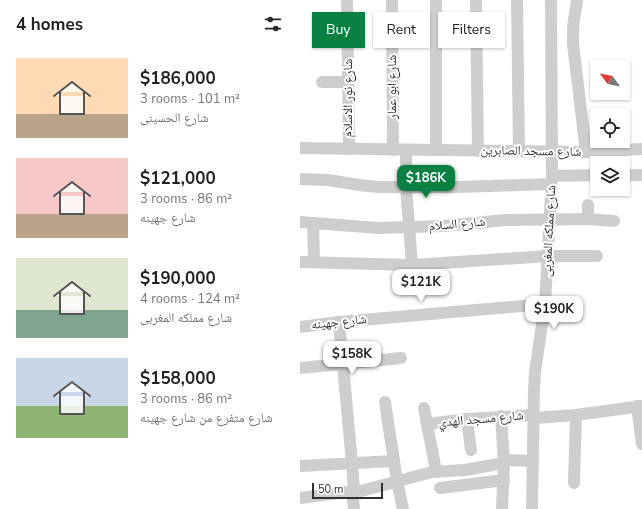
<!DOCTYPE html>
<meta charset="utf-8">
<style>
body{margin:0;font-family:"Nunito Sans","Noto Naskh Arabic",sans-serif;background:#f6f6f6;color:#222;height:100vh;display:flex;flex-direction:column;font-size:15px;white-space:nowrap}
*{box-sizing:border-box;margin:0}
p{font-size:13px;color:#767676}
.icon{flex:none;width:22px;height:22px;fill:none;stroke:currentColor;stroke-width:2;stroke-linecap:round;stroke-linejoin:round}
.map{position:relative;flex:1;overflow:hidden}
.side{display:flex;flex-direction:column;background:#fff;width:300px}
.side>*{flex:none}
.top-card{position:absolute;left:12px;top:12px;width:270px;height:36px;display:flex;gap:8px}
.needle{width:26px;rotate:302deg}
.buttons{position:absolute;left:290px;top:60px;display:grid;gap:8px}
.buttons a{display:grid;place-items:center;width:40px;height:40px;border-radius:0px;background:#fff;box-shadow:0 1px 3px #0004;font-size:20px}
.scale{position:absolute;left:12px;bottom:10px;width:71px;box-sizing:border-box;padding-left:4px;border:2px solid #313131;border-top:0;font-size:11px;line-height:14px;white-space:nowrap;color:#313131;-webkit-text-stroke:3px #fff;paint-order:stroke}
.price{position:absolute;translate:-50% -34px;padding:0 9px;border-radius:8px;background:#fff;color:#222;font-size:13px;line-height:26px;filter:drop-shadow(0 1px 2px #0008)}
.price::after{content:'';position:absolute;left:50%;top:24px;width:12px;height:9px;margin-left:-6px;background:inherit;clip-path:polygon(0 0,100% 0,50% 100%)}
.price.selected{background:#0b8043;color:#fff}
ul{padding:0;list-style:none}
li{display:flex;align-items:center;gap:12px;height:100px;padding:0 16px}
li span{display:grid;place-items:center;flex:none;width:112px;height:80px;border-radius:0px;color:#555}
li>.icon{margin-inline-start:auto}
span .icon{width:48px;height:48px;fill:#fffc;stroke-width:1}
li b{font-size:17px}
h2{display:flex;justify-content:space-between;align-items:center;height:48px;padding:0 16px;font-size:17px}
.chip{padding:0 14px;border-radius:0px;background:#fff;box-shadow:0 1px 3px #0004;font-size:14px;line-height:36px}
.chip.selected{background:#0b8043;color:#fff}
main{display:flex;flex:1;min-height:0}
.map>svg:first-child{display:block}
.lines{fill:none;stroke-linecap:round;stroke-linejoin:round}
.minor{stroke:#cecece;stroke-width:12}
.labels{text-anchor:middle;dominant-baseline:central;stroke-width:4;stroke-linejoin:round;paint-order:stroke}
.street-label{font-size:13px;fill:#313131;stroke:#fff}
</style>
<main>
<section class="side">
<h2>4 homes<svg class="icon" aria-label="filters" viewBox="0 0 24 24"><path d="M4 7h16M4 17h16"/><circle cx="9" cy="7" r="2"/><circle cx="15" cy="17" r="2"/></svg></h2>
<ul>
<li><span style="background:linear-gradient(#ffd9b3 70%,#b9a48a 0)"><svg class="icon" aria-label="home" viewBox="0 0 24 24"><path d="M3 11l9-7 9 7M6 9v11h12V9"/></svg></span><div><b>$186,000</b><p>3 rooms · 101 m²</p><p>شارع الحسينى</p></div></li>
<li><span style="background:linear-gradient(#f6c9c9 70%,#b9a48a 0)"><svg class="icon" aria-label="home" viewBox="0 0 24 24"><path d="M3 11l9-7 9 7M6 9v11h12V9"/></svg></span><div><b>$121,000</b><p>3 rooms · 86 m²</p><p>شارع جهينه</p></div></li>
<li><span style="background:linear-gradient(#dfe7d0 65%,#7fa58c 0)"><svg class="icon" aria-label="home" viewBox="0 0 24 24"><path d="M3 11l9-7 9 7M6 9v11h12V9"/></svg></span><div><b>$190,000</b><p>4 rooms · 124 m²</p><p>شارع مملكه المغربى</p></div></li>
<li><span style="background:linear-gradient(#c9d6e8 60%,#8fb573 0)"><svg class="icon" aria-label="home" viewBox="0 0 24 24"><path d="M3 11l9-7 9 7M6 9v11h12V9"/></svg></span><div><b>$158,000</b><p>3 rooms · 86 m²</p><p>شارع متفرع من شارع جهينه</p></div></li>
</ul>
</section>
<div class="map">
<svg width="342" height="509" viewBox="0 0 342 509">
<rect width="100%" height="100%" fill="#fff"/>
<g class="lines">
<g class="minor">
<path d="M 47,0 L 49,149"/>
<path d="M 92,0 L 93,150"/>
<path d="M 176,0 L 178,151"/>
<path d="M 217,0 L 219,151"/>
<path d="M 277,0 L 273,27 L 273,44 L 286,152"/>
<path d="M 22,82 L 48,82"/>
<path d="M 0,148 L 286,152 L 342,149"/>
<path d="M 106,150 L 106,187 L 112,265"/>
<path d="M 136,150 L 136,0"/>
<path d="M 323,175 L 342,175"/>
<path d="M 252,176 L 297,175"/>
<path d="M 0,179 L 28,180 L 59,185 L 78,187 L 158,187 L 251,184"/>
<path d="M 288,219 L 288,205"/>
<path d="M 0,222 L 78,228 L 144,226 L 205,220 L 288,219 L 314,221"/>
<path d="M 13,223 L 14,262"/>
<path d="M 0,262 L 112,265 L 248,256 L 297,256"/>
<path d="M 39,322 L 52,463 L 54,491 L 53,500 L 54,509"/>
<path d="M 0,327 L 39,322 L 245,304"/>
<path d="M 0,368 L 101,358"/>
<path d="M 85,402 L 97,481 L 103,509"/>
<path d="M 337,406 L 342,444"/>
<path d="M 124,408 L 136,471"/>
<path d="M 201,416 L 204,463 L 202,509"/>
<path d="M 234,418 L 276,415 L 342,406"/>
<path d="M 167,419 L 171,450"/>
<path d="M 127,424 L 167,419 L 234,415"/>
<path d="M 204,460 L 233,461"/>
<path d="M 0,466 L 94,461"/>
<path d="M 274,483 L 276,415"/>
<path d="M 140,488 L 204,480"/>
<path d="M 0,498 L 54,491 L 61,491 L 132,472 L 165,470 L 204,463"/>
<path d="M 232,509 L 234,389 L 235,372 L 245,304 L 252,176 L 251,0"/>
</g>
</g>
<g class="labels">
<g class="street-label">
<text transform="translate(92 87) rotate(-90)">شارع ابو عمار</text>
<text transform="translate(48 98) rotate(-90)">شارع نور الاسلام</text>
<text transform="translate(231 151) rotate(1)">شارع مسجد الصابرين</text>
<text transform="translate(157 224) rotate(-5)">شارع السلام</text>
<text transform="translate(249 231) rotate(-87)">شارع مملكه المغربى</text>
<text transform="translate(39 322) rotate(-6)">شارع جهينه</text>
<text transform="translate(181 419) rotate(-5)">شارع مسجد الهدي</text>
</g>
</g>
</svg>
<div class="buttons">
<a><svg class="needle" viewBox="-14 -14 28 28"><path d="M0-13l5 13h-10z" fill="#e53935"/><path d="M0 13l5-13h-10z" fill="#767676"/></svg></a>
<a><svg class="icon" aria-label="locate" viewBox="0 0 24 24"><circle cx="12" cy="12" r="6"/><path d="M12 2v4M12 18v4M2 12h4M18 12h4"/></svg></a>
<a><svg class="icon" aria-label="layers" viewBox="0 0 24 24"><path d="M12 4l9 5-9 5-9-5zM3 14l9 5 9-5"/></svg></a>
</div>
<div class="scale">50 m</div>
<b class="price selected" style="left:126px;top:199px">$186K</b>
<b class="price" style="left:121px;top:303px">$121K</b>
<b class="price" style="left:254px;top:330px">$190K</b>
<b class="price" style="left:52px;top:375px">$158K</b>
<div class="top-card">
<a class="chip selected">Buy</a>
<a class="chip">Rent</a>
<a class="chip">Filters</a>
</div>
</div>
</main>
